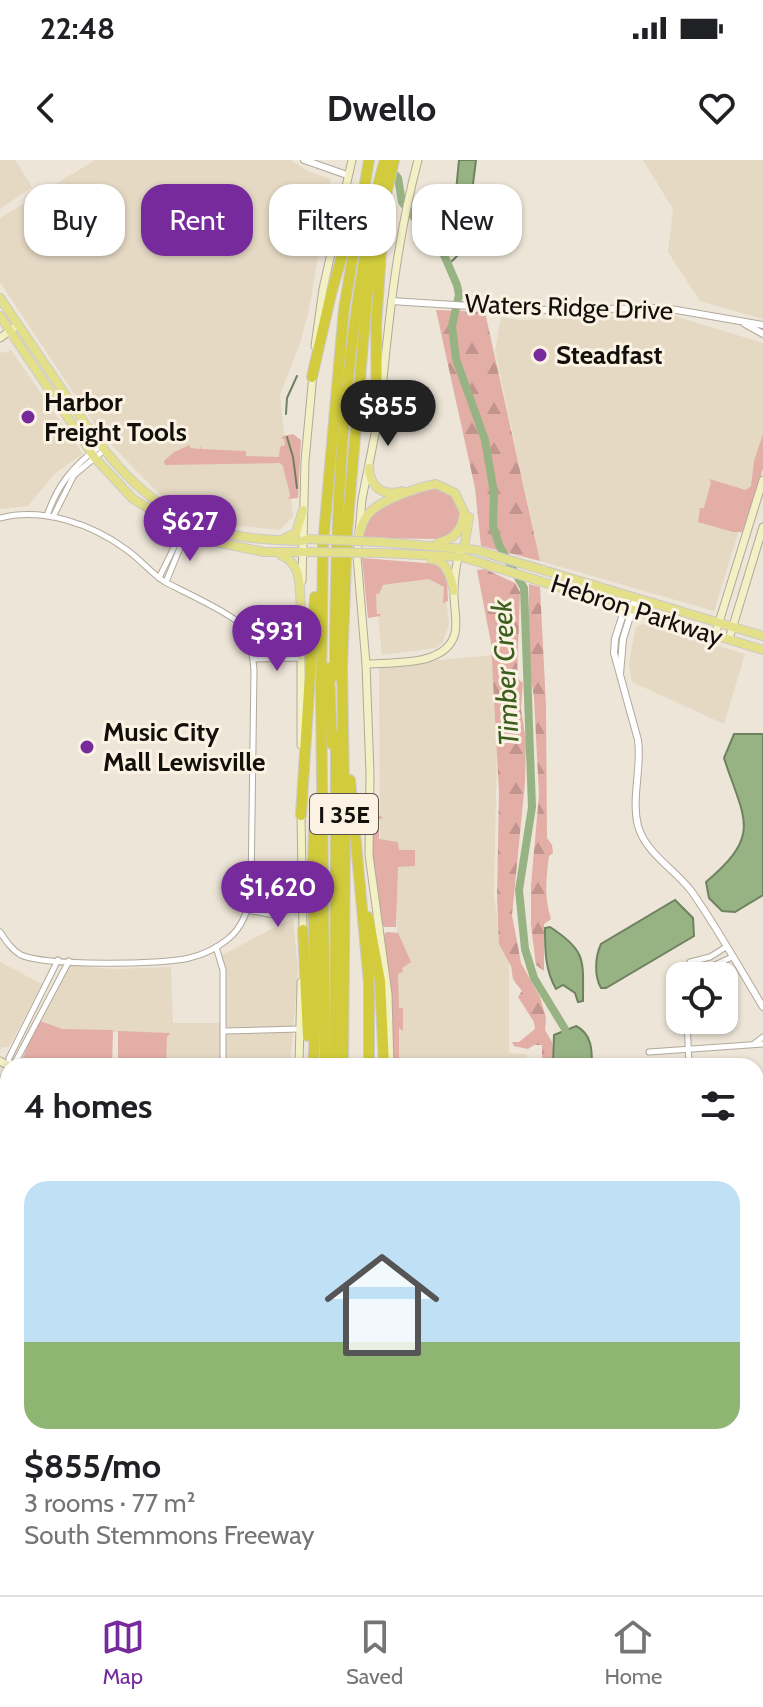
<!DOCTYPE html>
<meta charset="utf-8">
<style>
body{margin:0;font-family:Cabin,sans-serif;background:#f6f6f6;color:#202124;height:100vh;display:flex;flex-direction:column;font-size:30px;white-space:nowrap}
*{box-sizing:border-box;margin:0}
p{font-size:26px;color:#757577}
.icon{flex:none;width:44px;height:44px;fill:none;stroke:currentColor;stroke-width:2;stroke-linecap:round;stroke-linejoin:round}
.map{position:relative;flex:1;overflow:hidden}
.drawer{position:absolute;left:0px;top:898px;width:764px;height:538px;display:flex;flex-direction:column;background:#fff;border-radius:24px 24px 0 0;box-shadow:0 2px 6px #0004}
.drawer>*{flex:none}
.top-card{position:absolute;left:24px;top:24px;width:716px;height:72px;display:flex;gap:16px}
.controls{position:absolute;left:666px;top:802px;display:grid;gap:16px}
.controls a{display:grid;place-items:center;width:72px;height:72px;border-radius:16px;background:#fff;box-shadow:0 2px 6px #0004;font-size:40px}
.price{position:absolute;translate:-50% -68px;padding:0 18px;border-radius:28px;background:#762a9c;color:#fff;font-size:26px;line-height:52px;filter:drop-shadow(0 2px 4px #0008)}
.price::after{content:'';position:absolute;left:50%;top:48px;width:24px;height:18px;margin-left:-12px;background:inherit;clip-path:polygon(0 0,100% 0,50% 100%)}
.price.current{background:#222;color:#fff}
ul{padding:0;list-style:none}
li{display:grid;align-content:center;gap:16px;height:424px;padding:0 24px}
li+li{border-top:2px solid #e0e0e0}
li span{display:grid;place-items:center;height:248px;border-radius:24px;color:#555}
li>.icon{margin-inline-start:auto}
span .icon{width:144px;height:144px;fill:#fffc;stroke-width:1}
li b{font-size:34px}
h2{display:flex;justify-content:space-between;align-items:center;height:96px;padding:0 24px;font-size:34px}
.chip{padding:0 28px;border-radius:24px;background:#fff;box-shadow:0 2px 6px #0004;font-size:28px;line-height:72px}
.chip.current{background:#762a9c;color:#fff}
.status{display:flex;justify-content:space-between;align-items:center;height:56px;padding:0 40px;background:#fff;direction:ltr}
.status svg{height:22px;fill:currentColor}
header{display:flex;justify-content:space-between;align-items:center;height:104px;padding:0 24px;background:#fff;font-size:36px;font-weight:700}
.tabs{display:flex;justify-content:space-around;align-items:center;height:112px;border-top:2px solid #e0e0e0;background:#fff;font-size:22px;color:#757577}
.tabs a{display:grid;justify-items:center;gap:4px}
.tabs .current{color:#762a9c}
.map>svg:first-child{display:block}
.built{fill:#e5d9c4}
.green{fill:#e2aea5}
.forest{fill:url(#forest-firs)}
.water{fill:#97b384;stroke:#6f8260;stroke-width:2}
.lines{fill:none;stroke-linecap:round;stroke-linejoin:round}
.stream{stroke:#6f8260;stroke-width:2}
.river{stroke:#97b384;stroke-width:8}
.minor-casing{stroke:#b1a99b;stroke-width:7}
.tertiary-casing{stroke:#b1a99b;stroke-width:8}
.secondary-casing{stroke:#b1a99b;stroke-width:9}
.primary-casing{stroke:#cbcac9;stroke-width:10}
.motorway-casing{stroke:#cbcac9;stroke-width:12}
.minor{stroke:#fff;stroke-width:5}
.tertiary{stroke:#fff;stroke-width:6}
.secondary{stroke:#f2f0c4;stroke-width:7}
.primary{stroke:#e4e08a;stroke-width:8}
.motorway{stroke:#d2cc3c;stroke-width:10}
.primary-bridge-casing{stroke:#cbcac9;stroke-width:10;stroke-linecap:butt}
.primary-bridge{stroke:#e4e08a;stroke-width:8}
.poi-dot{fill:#762a9c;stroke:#fbf2e4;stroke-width:3}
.labels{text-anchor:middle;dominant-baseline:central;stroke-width:6;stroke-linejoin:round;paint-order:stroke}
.shield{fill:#fbf2e4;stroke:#59544c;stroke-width:2}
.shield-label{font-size:24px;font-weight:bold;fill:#13100b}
.street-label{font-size:26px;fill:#13100b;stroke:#fbf2e4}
.poi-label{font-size:26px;font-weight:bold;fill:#13100b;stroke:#fbf2e4;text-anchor:start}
.water-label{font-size:28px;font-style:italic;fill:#3b5e1c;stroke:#fbf2e4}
</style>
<div class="status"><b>22:48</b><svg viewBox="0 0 49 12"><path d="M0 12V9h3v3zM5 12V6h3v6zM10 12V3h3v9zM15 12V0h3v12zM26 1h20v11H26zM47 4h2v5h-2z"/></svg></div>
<header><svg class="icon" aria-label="back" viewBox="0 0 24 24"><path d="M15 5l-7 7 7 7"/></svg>Dwello<svg class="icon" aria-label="heart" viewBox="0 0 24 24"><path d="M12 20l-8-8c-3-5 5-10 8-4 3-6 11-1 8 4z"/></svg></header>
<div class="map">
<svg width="763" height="1435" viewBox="0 0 763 1435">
<defs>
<pattern id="forest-firs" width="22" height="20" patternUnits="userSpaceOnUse" patternTransform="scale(2)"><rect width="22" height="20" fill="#e2aea5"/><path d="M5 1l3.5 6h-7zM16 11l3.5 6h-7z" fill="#c1958d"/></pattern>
</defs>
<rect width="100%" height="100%" fill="#ede5d7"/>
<g class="built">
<path d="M 0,0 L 15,0 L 32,27 L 0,49 Z"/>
<path d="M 95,0 L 291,0 L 307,11 L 331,19 L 309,150 L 300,183 L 280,235 L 293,356 L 280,370 L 230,365 L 190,351 L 160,335 L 101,274 L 0,122 L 0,58 Z"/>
<path d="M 643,0 L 763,0 L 763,159 L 700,141 L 668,92 L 673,49 Z"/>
<path d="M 671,155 L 763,183 L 763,293 L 714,451 L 540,401 L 495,191 L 501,157 L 519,160 Z"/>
<path d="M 11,190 L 83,294 L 55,313 L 28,346 L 0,349 L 0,191 L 6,193 Z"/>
<path d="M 431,418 L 444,421 L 449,464 L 443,482 L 436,488 L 382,495 L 375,427 Z"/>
<path d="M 643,464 L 745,494 L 724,564 L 632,522 L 629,506 L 630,496 L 636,467 Z"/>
<path d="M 493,495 L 497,590 L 494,735 L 500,781 L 509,800 L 509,893 L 527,894 L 527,906 L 397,906 L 397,690 L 380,689 L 379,506 Z"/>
<path d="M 293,758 L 298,809 L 290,906 L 165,906 L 166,877 L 168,874 L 62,870 L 39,859 L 69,805 L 113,809 L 171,807 L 173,863 L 220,863 L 221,813 L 216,798 Z"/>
<path d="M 0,802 L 42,824 L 12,881 L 8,887 L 2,887 L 0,890 Z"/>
<path d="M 0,1030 L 8,1038 L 8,1180 L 0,1178 Z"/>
<path d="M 0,1263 L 8,1265 L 8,1428 L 57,1428 L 46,1435 L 0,1435 Z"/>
</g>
<g class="green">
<path d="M 293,274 L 301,280 L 298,338 L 287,339 L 290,337 C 289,326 285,318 283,306 L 280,303 L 165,305 L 164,301 L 174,292 L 190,285 L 190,288 L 200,289 L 201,285 L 201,289 L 246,291 L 246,296 L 279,297 L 280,287 L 285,285 L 284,279 L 281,279 L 283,276 Z"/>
<path d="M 763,274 L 763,309 L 742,372 L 733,372 L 698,362 L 700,348 L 704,348 L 711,322 L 709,319 L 746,330 L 751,326 L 754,301 Z"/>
<path d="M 431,326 C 437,329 445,331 451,335 C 470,349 458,370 441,379 L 362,378 L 368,359 L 379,349 Z"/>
<path d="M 362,398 L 438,404 L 447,420 L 448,441 L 443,443 L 444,427 L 429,419 L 383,425 L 379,434 L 376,434 L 377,454 L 381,454 L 380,456 L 368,458 Z"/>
<path d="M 379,655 L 383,658 L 379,659 L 379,679 L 398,682 L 399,690 L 415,690 L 415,706 L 398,707 L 396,767 L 385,767 L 381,764 L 372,710 L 372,656 Z"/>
<path d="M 388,772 L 398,773 L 411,802 L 402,808 L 403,812 L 398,814 L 399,848 L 403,848 L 403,871 L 399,868 L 399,906 L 391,906 L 383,779 L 385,773 Z"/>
<path d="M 38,860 L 62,869 L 113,870 L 112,906 L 20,905 Z"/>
<path d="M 118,871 L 170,873 L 167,877 L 166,906 L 118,906 Z"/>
<path d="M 8,920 L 8,1040 L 0,1033 L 0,936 Z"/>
</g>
<g class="forest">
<path d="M 436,150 L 485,152 L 540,401 L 481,386 L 475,328 Z"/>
<path d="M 485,409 L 515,423 L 520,432 L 517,518 L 523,523 L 521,549 L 526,580 L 525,622 L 512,755 L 521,803 L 540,837 L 546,858 L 545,870 L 552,882 L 556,906 L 542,906 L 542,885 L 534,885 L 528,889 L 514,886 L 512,882 L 519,882 L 535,869 L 534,862 L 518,837 L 522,831 L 513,819 L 511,806 L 499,784 L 497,738 L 499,632 L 491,483 L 477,410 Z"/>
<path d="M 529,424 L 540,427 L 546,546 L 547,678 L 552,685 L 553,693 L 549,696 C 546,719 544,737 551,759 L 544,764 L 544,811 L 536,805 L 531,765 L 531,725 L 539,635 L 534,537 L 528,503 Z"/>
</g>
<g class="water">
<path d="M 459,0 L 476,0 L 473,24 L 460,36 L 456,31 Z"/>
<path d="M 734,574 L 763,574 L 763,735 L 735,752 L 722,751 L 709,738 L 706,722 C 763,674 744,660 724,598 Z"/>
<path d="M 675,740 L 693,758 L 694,776 L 606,828 L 601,828 C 594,816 595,797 601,784 Z"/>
<path d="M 550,767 C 587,791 583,800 583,841 L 578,842 L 575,833 L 563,825 L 556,829 C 545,810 545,790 545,768 Z"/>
<path d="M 576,866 C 592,874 592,890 592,906 L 553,906 L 554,875 Z"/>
<path d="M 514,1428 L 557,1428 L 610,1435 L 495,1435 Z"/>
</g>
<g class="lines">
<g class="stream">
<path d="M 448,104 C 477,84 462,60 467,31"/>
<path d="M 286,254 L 287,238 L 297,216"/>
<path d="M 287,277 L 293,297 L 297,328"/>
</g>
<path class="river" d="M 390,9 L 398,18 L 402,42 L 444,95 L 457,125 L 459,135 L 452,166 L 456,199 L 485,280 L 494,333 L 493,366 L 499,385 L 524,428 L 532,647 L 519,730 L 525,789 L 534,818 L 565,869 L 566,880"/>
<defs>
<g id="minor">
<path d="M 47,356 C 57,325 74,305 100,286"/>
<path d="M 53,357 L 74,315 L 103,291"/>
<path d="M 0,358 C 43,347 92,364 127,390 C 141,400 151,413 165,422 C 182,431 229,452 240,464 C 252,478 252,492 254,510 L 251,730 C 249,748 243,767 228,779 C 217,788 202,795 189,798 C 162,805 45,806 21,795 C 12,790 6,781 0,772"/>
<path d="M 159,418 L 184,367"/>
<path d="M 166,422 L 191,361"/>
<path d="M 253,494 L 301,493"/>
<path d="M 253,499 L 301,498"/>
<path d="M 250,746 C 271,750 283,749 302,738"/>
<path d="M 247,750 L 274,755 L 303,744"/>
<path d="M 216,787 L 223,810 L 223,906"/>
<path d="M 687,810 L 713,806 L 732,797"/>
<path d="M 685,816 L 690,802 L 710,797 L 726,787"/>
<path d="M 687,860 L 689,906"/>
<path d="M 223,871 L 299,869"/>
<path d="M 754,884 L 763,877"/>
<path d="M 649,892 L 763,884"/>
<path d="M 9,906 L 9,898 L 58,800"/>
<path d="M 10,906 L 16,901 L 69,801"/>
<path d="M 756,1001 L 763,1001"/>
<path d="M 756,1040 L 763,1039"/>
<path d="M 756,1149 L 763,1151"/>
<path d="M 756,1187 L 763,1190"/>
<path d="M 756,1233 L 763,1237"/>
<path d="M 756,1287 L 763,1290"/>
<path d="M 245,1435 L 265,1429 L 287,1433"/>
</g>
<g id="tertiary">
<path d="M 304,0 L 347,15"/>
<path d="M 391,141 L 536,150 L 665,148 L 763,165"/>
<path d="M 745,164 L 763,174"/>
<path d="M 629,435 L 615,479 L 614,493 L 638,580 C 642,608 631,638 638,666 C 646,694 676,710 692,732 C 718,769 740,809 763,847"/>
<path d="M 620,514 L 623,479 L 636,437"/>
<path d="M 0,926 L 8,909"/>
</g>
<g id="secondary">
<path d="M 0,178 L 18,165"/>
<path d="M 315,186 L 323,129 L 352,0"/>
<path d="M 381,239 C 389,158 397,78 418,0"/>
<path d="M 378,259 L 362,339 L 357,396 L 366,504 L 370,614 L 369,695 L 388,834 L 390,906"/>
<path d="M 302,421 L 305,301 L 313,214"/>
<path d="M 715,475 L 763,320"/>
<path d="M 729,479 L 763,367"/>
<path d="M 366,504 C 392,502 447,507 455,473 C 458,459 453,444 454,429 C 455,417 455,404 460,393"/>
<path d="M 301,585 L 301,446"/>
<path d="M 301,654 L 303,773"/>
<path d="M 0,901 L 9,906"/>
<path d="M 299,906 L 301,822"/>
<path d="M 0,1190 L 8,1191"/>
<path d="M 0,1250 L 8,1253"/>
<path d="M 286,1435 L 287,1428"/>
<path d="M 375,1435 L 375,1428"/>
</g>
<g id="primary">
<path d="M 0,138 C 23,172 46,206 69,240 C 107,296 139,342 205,367 C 236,379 270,380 302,381 L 308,379"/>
<path d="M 0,156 L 94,297 L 133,339 L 188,372 L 206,380 L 264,392 L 308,392"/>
<path d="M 369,308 C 370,327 383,337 402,331"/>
<path d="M 358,377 C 361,369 363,359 369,353 C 381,340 418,327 436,324 L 455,333 L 464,352 C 463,369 455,379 438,383"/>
<path d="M 283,379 L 296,373 L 303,350"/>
<path d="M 381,382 L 476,390 L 763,476"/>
<path d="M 464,388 L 469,357"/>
<path d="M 381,393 L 462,397 L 763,490"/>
<path d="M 281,395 C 303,404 299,427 301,448"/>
<path d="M 431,399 C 448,401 450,416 454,431"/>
</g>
<g id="motorway">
<path d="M 312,217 L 331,134 L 351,64"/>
<path d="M 377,263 L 376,166 L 382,78"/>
<path d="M 329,508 L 332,584"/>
<path d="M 335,516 C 335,383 340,251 361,120 C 367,80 373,39 385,0"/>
<path d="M 350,620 L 369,823 L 369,906"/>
<path d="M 301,655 L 315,437"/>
<path d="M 368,757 L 380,821 L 384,906"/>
<path d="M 303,770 L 308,876"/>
<path d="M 313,906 C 320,819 308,731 316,643"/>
<path d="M 325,906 L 321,530 L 323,385 L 344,149 L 369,0"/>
<path d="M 335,906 L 336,576"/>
<path d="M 343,906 L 345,684 L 342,509 L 347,371 L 367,137 L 375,84 L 394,0"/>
<path d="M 0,1201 L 8,1202"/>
<path d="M 0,1209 L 8,1211"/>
<path d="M 0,1227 L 8,1230"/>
<path d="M 0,1240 L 8,1243"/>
<path d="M 756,1394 L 763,1397"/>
<path d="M 756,1410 L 763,1411"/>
<path d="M 294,1428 L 295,1435"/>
<path d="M 358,1428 L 358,1435"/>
<path d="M 691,1428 L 722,1435"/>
<path d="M 740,1428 L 763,1434"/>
<path d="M 312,1435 L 315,1428"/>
<path d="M 328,1435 L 328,1428"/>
<path d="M 345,1435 L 345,1428"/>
<path d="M 437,1435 L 448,1428"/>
</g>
</defs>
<use href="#minor" class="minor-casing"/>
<use href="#tertiary" class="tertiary-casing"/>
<use href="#secondary" class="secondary-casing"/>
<use href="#primary" class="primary-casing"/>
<use href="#motorway" class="motorway-casing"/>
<use href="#minor" class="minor"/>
<use href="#tertiary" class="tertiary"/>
<use href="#secondary" class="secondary"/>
<use href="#primary" class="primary"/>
<use href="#motorway" class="motorway"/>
<defs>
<g id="primary-bridge">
<path d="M 308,379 L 381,382"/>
<path d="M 308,392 L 381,393"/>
</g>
</defs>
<use href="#primary-bridge" class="primary-bridge-casing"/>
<use href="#primary-bridge" class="primary-bridge"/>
</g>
<g class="poi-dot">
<circle cx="540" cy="195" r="8"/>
<circle cx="28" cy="257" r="8"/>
<circle cx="87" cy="587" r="8"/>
</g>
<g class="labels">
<rect class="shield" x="310" y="634" width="68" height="40" rx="6"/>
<g class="shield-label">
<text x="344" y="654">I 35E</text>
</g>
<g class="street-label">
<text transform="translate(569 147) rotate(2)">Waters Ridge Drive</text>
<text transform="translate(637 450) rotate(18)">Hebron Parkway</text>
</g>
<g class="poi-label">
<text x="556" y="195">Steadfast</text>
<text x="44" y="242">Harbor<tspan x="44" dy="30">Freight Tools</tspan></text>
<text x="103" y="572">Music City<tspan x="103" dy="30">Mall Lewisville</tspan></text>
</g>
<g class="water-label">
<text transform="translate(505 513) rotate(-93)">Timber Creek</text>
</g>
</g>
</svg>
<div class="controls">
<a><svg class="icon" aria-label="locate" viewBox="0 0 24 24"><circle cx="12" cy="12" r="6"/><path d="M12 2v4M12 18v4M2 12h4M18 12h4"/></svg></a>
</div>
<b class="price current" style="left:388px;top:288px">$855</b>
<b class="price" style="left:190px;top:403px">$627</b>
<b class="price" style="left:277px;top:513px">$931</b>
<b class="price" style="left:278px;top:769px">$1,620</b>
<div class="top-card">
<a class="chip">Buy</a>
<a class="chip current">Rent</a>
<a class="chip">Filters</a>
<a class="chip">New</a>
</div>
<section class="drawer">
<h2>4 homes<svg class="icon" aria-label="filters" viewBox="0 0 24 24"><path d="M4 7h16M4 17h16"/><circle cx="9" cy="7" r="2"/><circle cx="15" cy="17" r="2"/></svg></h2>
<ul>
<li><span style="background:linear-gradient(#bfe0f5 65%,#8fb573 0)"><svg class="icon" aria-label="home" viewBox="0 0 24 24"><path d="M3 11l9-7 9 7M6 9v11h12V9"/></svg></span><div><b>$855/mo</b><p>3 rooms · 77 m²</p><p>South Stemmons Freeway</p></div></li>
</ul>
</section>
</div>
<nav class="tabs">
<a class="current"><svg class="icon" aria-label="map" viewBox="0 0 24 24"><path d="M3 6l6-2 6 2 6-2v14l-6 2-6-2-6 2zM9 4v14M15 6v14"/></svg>Map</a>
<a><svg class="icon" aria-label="saved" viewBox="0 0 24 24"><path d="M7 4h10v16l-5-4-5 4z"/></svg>Saved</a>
<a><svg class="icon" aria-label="home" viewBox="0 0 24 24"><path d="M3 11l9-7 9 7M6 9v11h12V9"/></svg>Home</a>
</nav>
